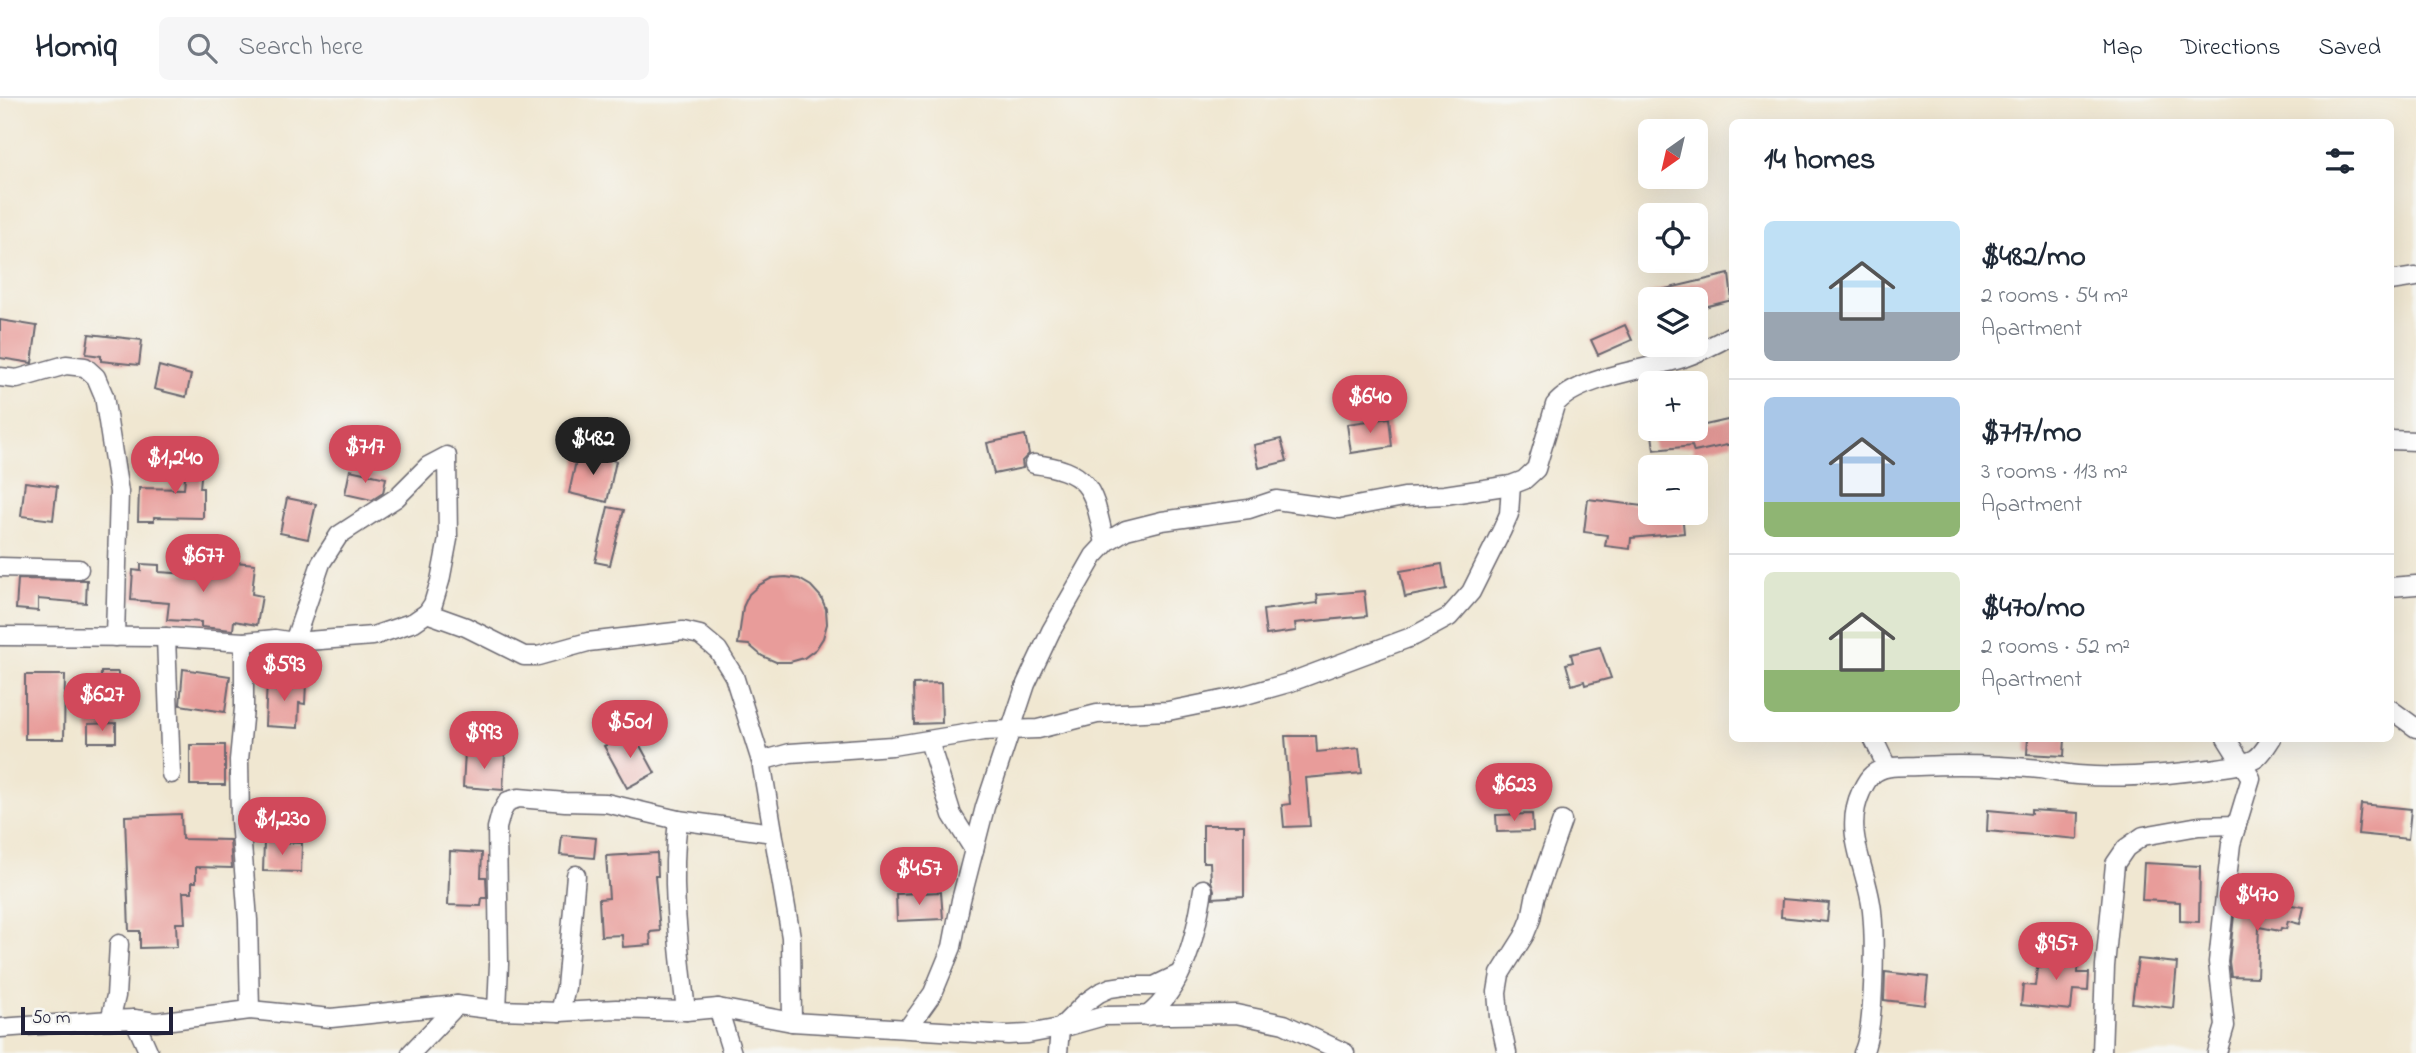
<!DOCTYPE html>
<meta charset="utf-8">
<style>
body{margin:0;font-family:"Indie Flower",sans-serif;background:#f6f6f7;color:#1f2937;height:100vh;display:flex;flex-direction:column;font-size:26px;white-space:nowrap}
*{box-sizing:border-box;margin:0}
p{font-size:23px;color:#747a83}
.icon{flex:none;width:38px;height:38px;fill:none;stroke:currentColor;stroke-width:2;stroke-linecap:round;stroke-linejoin:round}
.map{position:relative;flex:1;overflow:hidden}
.details{position:absolute;left:1729px;top:21px;width:665px;height:623px;display:flex;flex-direction:column;background:#fff;border-radius:10px;box-shadow:0 7px 28px #0002}
.details>*{flex:none}
.needle{width:46px;rotate:214deg}
.fabs{position:absolute;left:1638px;top:21px;display:grid;gap:14px}
.fabs a{display:grid;place-items:center;width:70px;height:70px;border-radius:10px;background:#fff;box-shadow:0 7px 28px #0002;font-size:35px}
.scale{position:absolute;left:21px;bottom:18px;width:152px;box-sizing:border-box;padding-left:7px;border:4px solid #22223b;border-top:0;font-size:19px;line-height:24px;white-space:nowrap;color:#22223b;-webkit-text-stroke:5px #f6f6f2;paint-order:stroke}
.price{position:absolute;translate:-50% -60px;padding:0 16px;border-radius:24px;background:#d1495b;color:#fff;font-size:23px;line-height:46px;filter:drop-shadow(0 2px 4px #0008)}
.price::after{content:'';position:absolute;left:50%;top:42px;width:21px;height:16px;margin-left:-10px;background:inherit;clip-path:polygon(0 0,100% 0,50% 100%)}
.price.current{background:#222;color:#fff}
ul{padding:0;list-style:none}
li{display:flex;align-items:center;gap:21px;height:175px;padding:0 35px}
li+li{border-top:2px solid #e0e1e3}
li span{display:grid;place-items:center;flex:none;width:196px;height:140px;border-radius:10px;color:#555}
li>.icon{margin-inline-start:auto}
span .icon{width:84px;height:84px;fill:#fffc;stroke-width:1}
li b{font-size:30px}
h2{display:flex;justify-content:space-between;align-items:center;height:84px;padding:0 35px;font-size:30px}
header{display:flex;align-items:center;gap:42px;box-sizing:border-box;height:98px;padding:0 35px;background:#fff;border-bottom:2px solid #e0e1e3}
header strong{font-size:33px}
nav{display:flex;gap:38px;margin-inline-start:auto;font-size:24px}
.search{width:490px;height:63px;background:#f6f6f7;display:flex;align-items:center;gap:18px;box-sizing:border-box;padding:0 24px;border-radius:10px;color:#747a83;font-size:26px}
.map>svg:first-child{display:block}
.building{fill:#e89c9a}
.lines{fill:none;stroke-linecap:round;stroke-linejoin:round}
.minor-casing{stroke:#6a6770;stroke-width:21}
.minor{stroke:#fff;stroke-width:18}
</style>
<header>
<strong>Homiq</strong>
<div class="search"><svg class="icon" aria-label="search" viewBox="0 0 24 24"><circle cx="10" cy="10" r="6"/><path d="M15 15l6 6"/></svg>Search here</div>
<nav><a>Map</a><a>Directions</a><a>Saved</a></nav>
</header>
<div class="map">
<svg width="2416" height="955" viewBox="0 0 2416 955">
<rect width="100%" height="100%" fill="#f6f6f2"/>
<filter id="ink" filterUnits="userSpaceOnUse"><feTurbulence type="fractalNoise" baseFrequency=".0143" numOctaves="2"/><feDisplacementMap in="SourceGraphic" scale="14" xChannelSelector="R" yChannelSelector="G"/><feConvolveMatrix kernelMatrix="1 2 1 2 8 2 1 2 1" color-interpolation-filters="sRGB"/></filter>
<filter id="wash" filterUnits="userSpaceOnUse"><feTurbulence type="fractalNoise" baseFrequency=".00686" numOctaves="4" result="noise"/><feDisplacementMap in="SourceGraphic" scale="28" xChannelSelector="R" yChannelSelector="G"/><feGaussianBlur stdDeviation="1.57" result="paint"/><feColorMatrix in="noise" values="0 0 0 0 0 0 0 0 0 0 0 0 0 0 0 0 0 1.4 0 .05"/><feComposite in="paint" operator="in"/></filter>
<g filter="url(#wash)">
<rect width="100%" height="100%" fill="#f0e7d1"/>
<g id="blocks">
<g class="building">
<path d="M 1729,176 L 1732,202 L 1704,209 L 1702,201 L 1649,201 L 1648,195 Z"/>
<path d="M 0,222 L 37,228 L 32,265 L 0,260 Z"/>
<path d="M 1625,227 L 1632,242 L 1598,257 L 1591,242 Z"/>
<path d="M 89,236 L 142,242 L 139,267 L 101,263 L 101,258 L 86,256 Z"/>
<path d="M 159,268 L 191,277 L 186,299 L 154,291 Z"/>
<path d="M 1389,320 L 1392,349 L 1351,355 L 1347,326 Z"/>
<path d="M 1732,321 L 1732,346 L 1694,354 L 1692,348 L 1654,352 L 1652,336 L 1696,331 L 1696,329 Z"/>
<path d="M 1025,337 L 1029,356 L 1022,363 L 1023,370 L 994,376 L 987,345 Z"/>
<path d="M 1281,341 L 1287,363 L 1259,370 L 1254,347 Z"/>
<path d="M 578,354 L 616,363 L 607,404 L 569,395 Z"/>
<path d="M 187,355 L 203,357 L 200,390 L 203,390 L 203,420 L 154,419 L 154,423 L 138,423 L 139,390 L 184,391 Z"/>
<path d="M 350,372 L 386,380 L 383,395 L 372,402 L 345,396 Z"/>
<path d="M 25,384 L 57,388 L 53,422 L 21,418 Z"/>
<path d="M 287,400 L 316,406 L 308,441 L 280,435 Z"/>
<path d="M 1588,401 L 1650,409 L 1650,415 L 1682,415 L 1684,435 L 1631,440 L 1630,451 L 1605,448 L 1607,437 L 1584,434 Z"/>
<path d="M 608,409 L 624,412 L 610,467 L 595,464 Z"/>
<path d="M 205,461 L 255,466 L 252,496 L 262,498 L 257,527 L 234,523 L 233,532 L 201,529 L 201,524 L 167,522 L 169,505 L 131,502 L 133,472 L 141,473 L 141,466 L 159,467 L 159,474 L 204,477 Z"/>
<path d="M 1442,466 L 1446,491 L 1405,499 L 1400,473 Z"/>
<path d="M 786,479 L 799,481 L 811,488 L 821,499 L 826,511 L 827,526 L 823,540 L 816,551 L 804,560 L 790,564 L 776,564 L 762,558 L 749,547 L 738,546 L 743,509 L 749,496 L 759,487 L 772,480 Z"/>
<path d="M 18,481 L 87,482 L 86,505 L 38,501 L 38,513 L 16,511 Z"/>
<path d="M 1364,493 L 1367,518 L 1295,525 L 1296,533 L 1266,537 L 1263,512 L 1318,505 L 1317,497 Z"/>
<path d="M 1600,549 L 1611,580 L 1585,587 L 1584,583 L 1572,587 L 1566,566 L 1573,564 L 1571,556 Z"/>
<path d="M 183,571 L 230,578 L 225,614 L 180,607 Z"/>
<rect x="101" y="574" width="17" height="34"/>
<path d="M 25,577 L 65,577 L 64,641 L 25,641 Z"/>
<path d="M 267,582 L 306,584 L 305,606 L 299,605 L 298,630 L 265,628 Z"/>
<path d="M 941,585 L 942,625 L 914,626 L 913,586 Z"/>
<path d="M 116,625 L 116,644 L 88,644 L 88,626 Z"/>
<path d="M 632,633 L 655,675 L 627,690 L 604,648 Z"/>
<path d="M 1285,638 L 1316,638 L 1317,654 L 1359,650 L 1362,675 L 1306,680 L 1310,728 L 1284,729 L 1282,707 L 1290,706 Z"/>
<path d="M 2028,640 L 2065,640 L 2064,658 L 2027,656 Z"/>
<rect x="190" y="647" width="35" height="40"/>
<path d="M 465,654 L 505,657 L 503,692 L 463,689 Z"/>
<path d="M 2361,706 L 2411,711 L 2408,741 L 2358,736 Z"/>
<path d="M 1988,712 L 2031,716 L 2031,712 L 2079,715 L 2078,741 L 1987,733 Z"/>
<path d="M 181,716 L 182,741 L 230,742 L 232,770 L 196,769 L 196,784 L 192,784 L 192,794 L 183,794 L 185,825 L 176,825 L 177,849 L 140,850 L 140,833 L 129,833 L 125,718 Z"/>
<path d="M 1532,716 L 1533,733 L 1497,734 L 1496,717 Z"/>
<path d="M 1203,727 L 1244,727 L 1244,798 L 1213,800 L 1214,792 L 1211,783 L 1210,764 L 1203,764 Z"/>
<path d="M 562,737 L 596,740 L 594,760 L 560,757 Z"/>
<path d="M 264,744 L 302,745 L 301,774 L 263,773 Z"/>
<path d="M 450,753 L 482,755 L 481,779 L 486,779 L 487,800 L 482,800 L 481,808 L 448,807 Z"/>
<path d="M 657,755 L 658,778 L 655,778 L 660,833 L 650,834 L 651,847 L 623,849 L 622,837 L 601,838 L 599,801 L 609,800 L 606,758 Z"/>
<path d="M 2144,765 L 2200,768 L 2199,824 L 2180,823 L 2180,804 L 2142,802 Z"/>
<path d="M 941,794 L 943,821 L 897,823 L 896,796 Z"/>
<path d="M 1782,801 L 1829,805 L 1827,824 L 1781,819 Z"/>
<path d="M 2268,803 L 2304,809 L 2300,826 L 2288,823 L 2286,831 L 2281,830 L 2280,833 L 2259,829 L 2257,879 L 2231,878 L 2229,864 L 2235,808 L 2267,809 Z"/>
<path d="M 2042,853 L 2079,856 L 2078,875 L 2089,875 L 2088,893 L 2073,892 L 2071,912 L 2021,907 L 2023,887 L 2035,888 L 2037,870 L 2040,870 Z"/>
<path d="M 2138,861 L 2177,865 L 2173,910 L 2132,905 Z"/>
<path d="M 1885,874 L 1928,879 L 1925,907 L 1884,902 Z"/>
</g>
</g>
</g>
<g filter="url(#ink)">
<use href="#blocks" fill-opacity="0" stroke="#6a6770" stroke-width="2"/>
<g class="lines">
<defs>
<g id="minor">
<path d="M 2390,183 L 2416,179"/>
<path d="M 0,279 L 17,281 L 66,267 L 85,269 L 96,279 L 104,298 L 119,394 L 115,539"/>
<path d="M 2390,342 L 2416,343"/>
<path d="M 1034,366 C 1094,373 1093,395 1105,445"/>
<path d="M 0,469 L 79,471"/>
<path d="M 2390,489 L 2416,487"/>
<path d="M 427,515 L 466,529 L 524,558 L 538,558 L 588,544 L 683,533 L 700,537 L 718,552 L 734,578 L 761,663 L 791,839 L 792,924"/>
<path d="M 0,538 L 166,539 L 244,544 L 275,541 L 294,544 L 373,538 L 414,524 L 427,515 L 433,506 L 440,483 L 448,441 L 447,358 L 428,368 L 396,400 L 339,437 L 321,465 L 294,544"/>
<path d="M 166,539 L 171,676"/>
<path d="M 244,544 L 244,610 L 239,662 L 240,722 L 248,822 L 250,912"/>
<path d="M 2390,611 L 2416,630"/>
<path d="M 1873,640 L 1887,669"/>
<path d="M 929,643 L 952,717 L 974,752"/>
<path d="M 761,663 L 790,655 L 892,648 L 983,633 L 1038,631 L 1097,616 L 1168,613 L 1242,598 L 1288,585 L 1414,538 L 1449,519 L 1471,494 L 1502,432 L 1509,416 L 1511,387"/>
<path d="M 678,722 C 670,785 679,851 686,913"/>
<path d="M 718,910 L 732,955"/>
<path d="M 497,912 L 499,866 L 497,730 L 501,715 L 508,703 L 519,700 L 565,704 L 606,705 L 678,722 L 773,735"/>
<path d="M 560,914 L 566,889 L 576,777"/>
<path d="M 1147,918 C 1185,888 1196,837 1203,791"/>
<path d="M 134,921 L 149,955"/>
<path d="M 110,922 L 116,898 L 119,846"/>
<path d="M 0,930 L 110,922 L 134,921 L 156,924 L 250,912 L 331,920 L 457,907 L 497,912 L 560,914 L 616,911 L 686,913 L 718,910 L 792,924 L 1008,937 L 1028,936 L 1065,929 L 1104,918 L 1236,916 L 1284,926 L 1345,955"/>
<path d="M 908,930 L 933,895 L 952,849 L 961,802 L 985,709 L 1026,586 L 1051,533 L 1094,458 L 1108,443 L 1126,432 L 1162,423 L 1249,411 L 1276,402 L 1340,411 L 1404,399 L 1445,397 L 1511,387 L 1524,382 L 1536,371 L 1555,307 C 1576,279 1650,271 1683,260 C 1700,254 1716,246 1732,237"/>
<path d="M 411,955 L 457,907"/>
<path d="M 1058,955 L 1060,930 L 1085,905 L 1099,895 L 1110,890 L 1123,888 L 1154,888 L 1179,876"/>
<path d="M 1507,955 L 1499,919 L 1497,894 L 1500,876 L 1524,838 L 1531,821 L 1535,800 L 1562,723"/>
<path d="M 1863,955 C 1875,930 1875,842 1872,813 C 1868,772 1842,735 1861,694 C 1864,688 1867,681 1872,677 C 1884,666 1903,669 1918,668 C 1958,666 2000,667 2040,671 C 2052,673 2064,676 2077,677 C 2120,681 2165,677 2209,671 C 2223,669 2242,668 2255,661 C 2263,656 2267,647 2272,640"/>
<path d="M 2102,955 L 2105,868 L 2115,766 L 2126,750 L 2143,738 L 2199,728 L 2237,727"/>
<path d="M 2217,955 L 2225,928 L 2218,864 L 2225,798 L 2231,746 L 2251,680 L 2226,640"/>
</g>
</defs>
<use href="#minor" class="minor-casing"/>
<use href="#minor" class="minor"/>
</g>
</g>
</svg>
<div class="fabs">
<a><svg class="needle" viewBox="-14 -14 28 28"><path d="M0-13l5 13h-10z" fill="#e53935"/><path d="M0 13l5-13h-10z" fill="#747a83"/></svg></a>
<a><svg class="icon" aria-label="locate" viewBox="0 0 24 24"><circle cx="12" cy="12" r="6"/><path d="M12 2v4M12 18v4M2 12h4M18 12h4"/></svg></a>
<a><svg class="icon" aria-label="layers" viewBox="0 0 24 24"><path d="M12 4l9 5-9 5-9-5zM3 14l9 5 9-5"/></svg></a>
<a>+</a>
<a>−</a>
</div>
<div class="scale">50 m</div>
<b class="price" style="left:1370px;top:337px">$640</b>
<b class="price current" style="left:593px;top:379px">$482</b>
<b class="price" style="left:365px;top:387px">$717</b>
<b class="price" style="left:175px;top:398px">$1,240</b>
<b class="price" style="left:203px;top:496px">$677</b>
<b class="price" style="left:284px;top:605px">$593</b>
<b class="price" style="left:102px;top:635px">$627</b>
<b class="price" style="left:630px;top:662px">$501</b>
<b class="price" style="left:484px;top:673px">$993</b>
<b class="price" style="left:1514px;top:725px">$623</b>
<b class="price" style="left:282px;top:759px">$1,230</b>
<b class="price" style="left:919px;top:809px">$457</b>
<b class="price" style="left:2257px;top:835px">$470</b>
<b class="price" style="left:2056px;top:884px">$957</b>
<section class="details">
<h2>14 homes<svg class="icon" aria-label="filters" viewBox="0 0 24 24"><path d="M4 7h16M4 17h16"/><circle cx="9" cy="7" r="2"/><circle cx="15" cy="17" r="2"/></svg></h2>
<ul>
<li><span style="background:linear-gradient(#bfe0f5 65%,#9aa5b1 0)"><svg class="icon" aria-label="home" viewBox="0 0 24 24"><path d="M3 11l9-7 9 7M6 9v11h12V9"/></svg></span><div><b>$482/mo</b><p>2 rooms · 54 m²</p><p>Apartment</p></div></li>
<li><span style="background:linear-gradient(#a9c7e8 75%,#8fb573 0)"><svg class="icon" aria-label="home" viewBox="0 0 24 24"><path d="M3 11l9-7 9 7M6 9v11h12V9"/></svg></span><div><b>$717/mo</b><p>3 rooms · 113 m²</p><p>Apartment</p></div></li>
<li><span style="background:linear-gradient(#dfe7d0 70%,#8fb573 0)"><svg class="icon" aria-label="home" viewBox="0 0 24 24"><path d="M3 11l9-7 9 7M6 9v11h12V9"/></svg></span><div><b>$470/mo</b><p>2 rooms · 52 m²</p><p>Apartment</p></div></li>
</ul>
</section>
</div>
